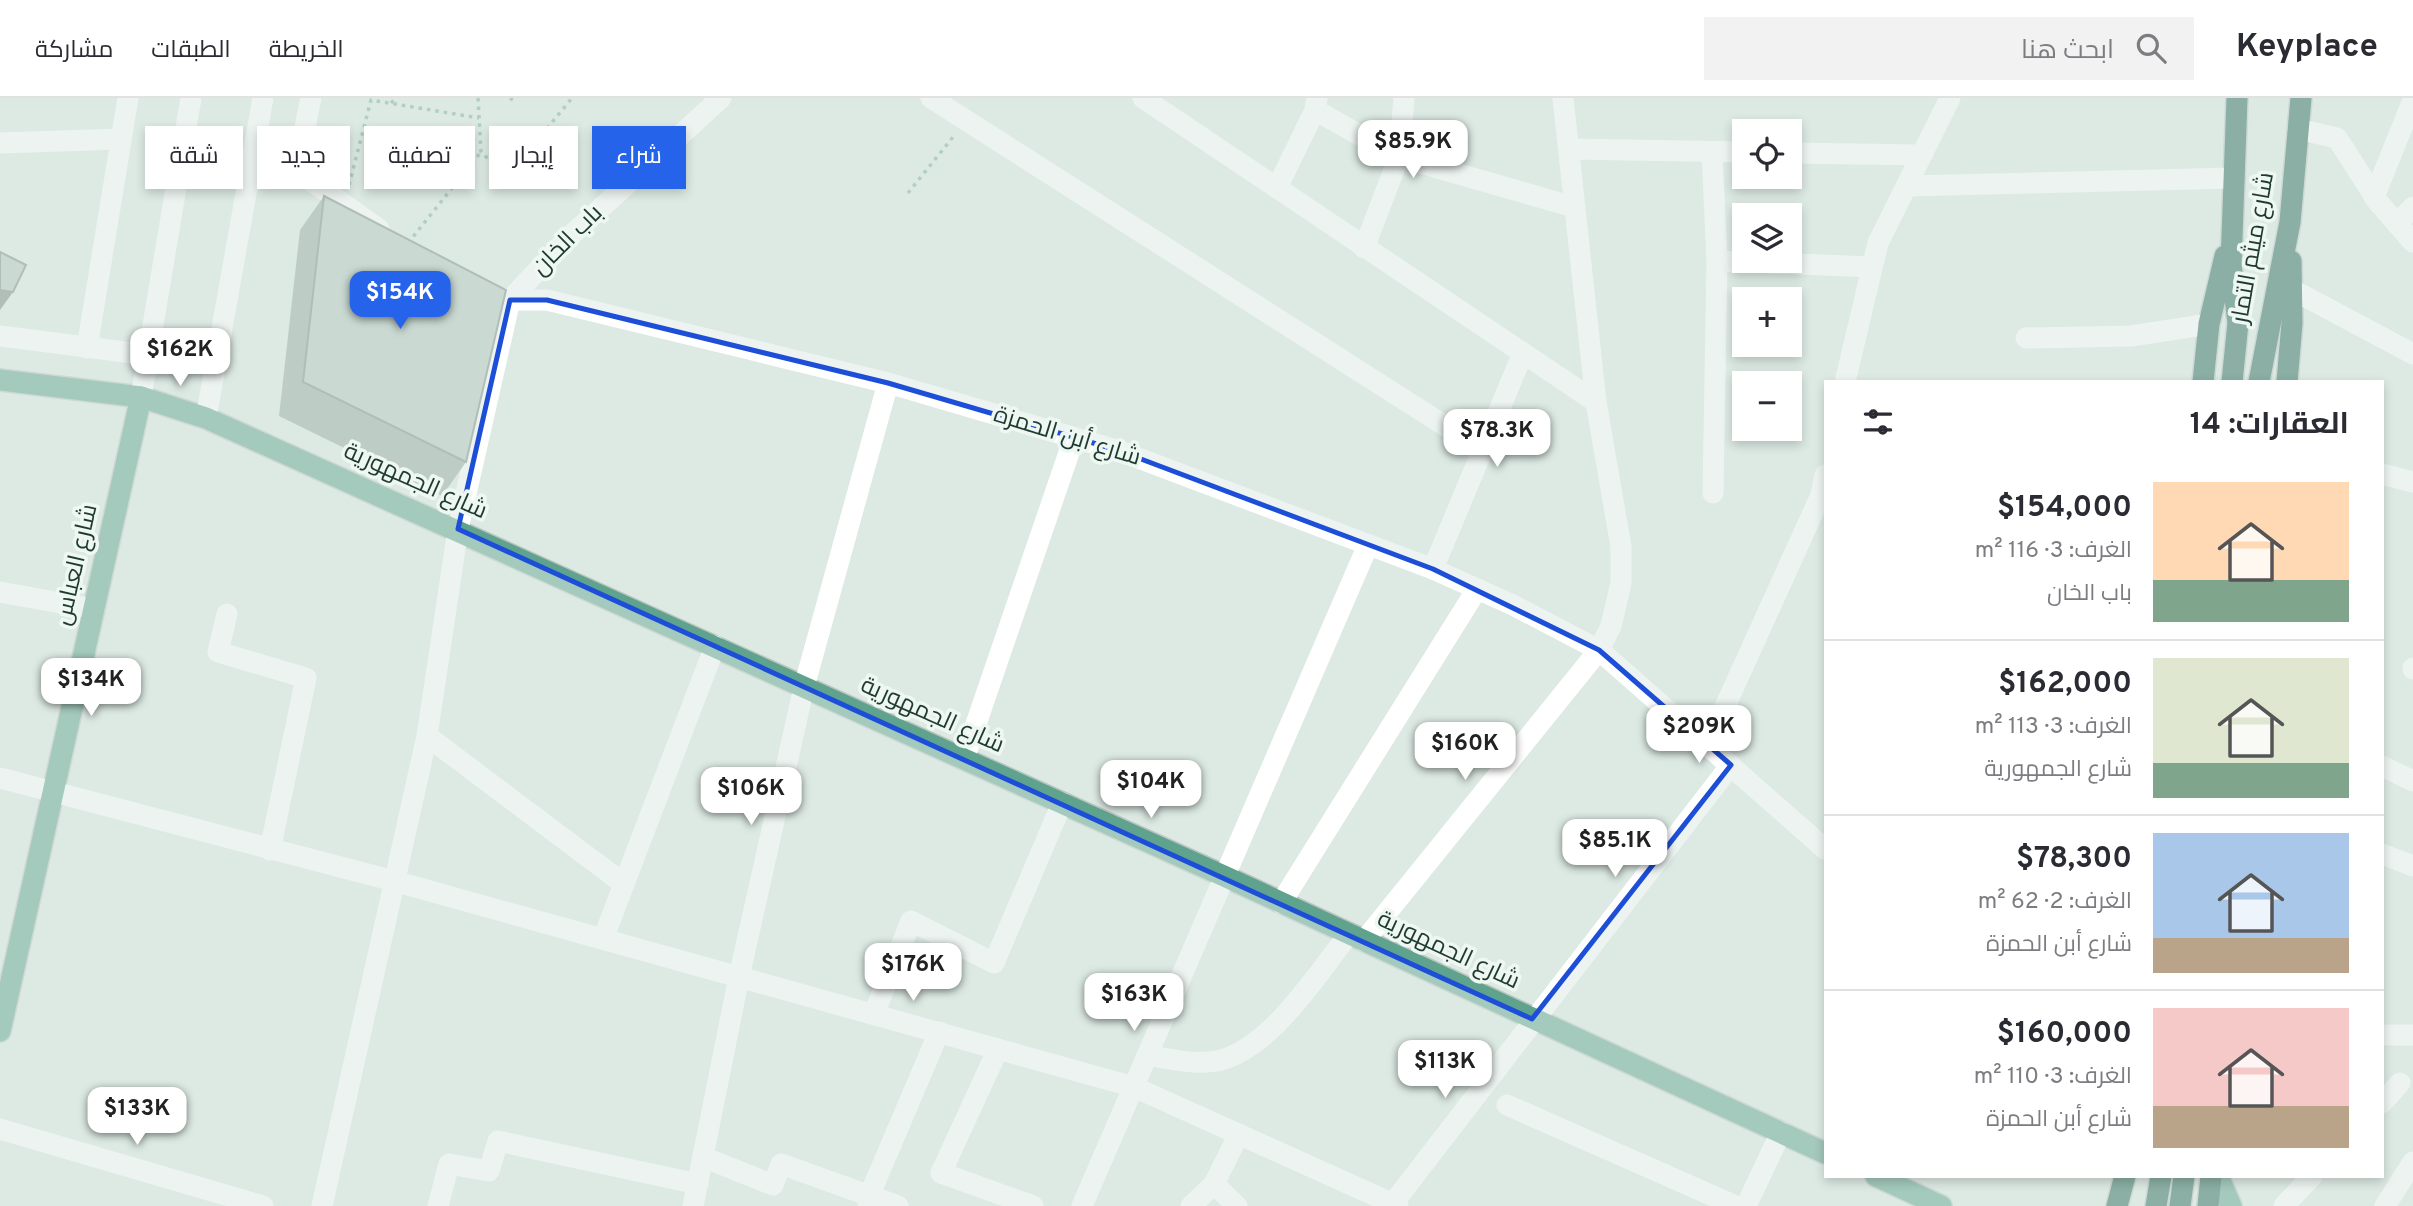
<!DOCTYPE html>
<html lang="ar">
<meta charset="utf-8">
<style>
body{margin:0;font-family:Overpass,Cairo,sans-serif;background:#f2f2f3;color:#2b2b33;direction:rtl;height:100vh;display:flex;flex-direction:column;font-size:26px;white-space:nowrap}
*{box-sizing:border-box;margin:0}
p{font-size:23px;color:#7c7c81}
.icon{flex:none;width:38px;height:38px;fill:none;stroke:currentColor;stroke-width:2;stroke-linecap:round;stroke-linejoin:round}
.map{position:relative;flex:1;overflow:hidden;direction:ltr}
.drawer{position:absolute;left:1824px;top:282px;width:560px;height:798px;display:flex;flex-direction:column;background:#fff;border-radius:0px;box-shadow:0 4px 10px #0003;direction:rtl}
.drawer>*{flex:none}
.hud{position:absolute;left:21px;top:28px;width:665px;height:63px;direction:rtl;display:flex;gap:14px}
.buttons{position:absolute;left:1732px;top:21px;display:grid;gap:14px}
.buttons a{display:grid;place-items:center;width:70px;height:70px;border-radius:0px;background:#fff;box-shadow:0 4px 10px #0003;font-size:35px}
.price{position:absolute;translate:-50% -60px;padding:0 16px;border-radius:14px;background:#fff;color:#222;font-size:23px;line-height:46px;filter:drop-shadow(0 2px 4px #0008)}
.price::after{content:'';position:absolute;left:50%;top:42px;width:21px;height:16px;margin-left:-10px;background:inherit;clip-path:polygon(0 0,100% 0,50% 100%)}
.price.active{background:#2563eb;color:#fff}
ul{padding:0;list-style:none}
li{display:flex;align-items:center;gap:21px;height:175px;padding:0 35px}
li+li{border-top:2px solid #e1e1e2}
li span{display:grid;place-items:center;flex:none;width:196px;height:140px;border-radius:0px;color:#555}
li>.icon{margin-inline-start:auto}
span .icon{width:84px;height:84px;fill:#fffc;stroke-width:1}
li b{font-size:30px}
h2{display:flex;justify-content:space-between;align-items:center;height:84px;padding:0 35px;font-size:30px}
.pill{padding:0 24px;border-radius:0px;background:#fff;box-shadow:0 4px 10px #0003;font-size:24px;line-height:63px}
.pill.active{background:#2563eb;color:#fff}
header{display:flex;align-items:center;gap:42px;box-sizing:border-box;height:98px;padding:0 35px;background:#fff;border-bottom:2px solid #e1e1e2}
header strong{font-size:33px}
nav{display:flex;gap:38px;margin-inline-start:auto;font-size:24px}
.search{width:490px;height:63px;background:#f2f2f3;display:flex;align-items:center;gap:18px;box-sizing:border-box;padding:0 24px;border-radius:0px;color:#7c7c81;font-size:26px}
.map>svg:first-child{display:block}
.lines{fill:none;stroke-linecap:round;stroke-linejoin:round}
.major-casing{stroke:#bcc4c1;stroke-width:24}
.highway-casing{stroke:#bcc4c1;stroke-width:24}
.path{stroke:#7cb09d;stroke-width:3.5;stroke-dasharray:3.5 5;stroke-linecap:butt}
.minor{stroke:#fff;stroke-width:21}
.major{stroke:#5fa38e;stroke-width:21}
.highway{stroke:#286857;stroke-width:21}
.wall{fill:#9aa9a2}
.shaded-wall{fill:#7d8a84}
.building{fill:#b3c5bc;stroke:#7d8a84;stroke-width:2}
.marked{fill:none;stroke:#1d4ed8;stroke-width:5;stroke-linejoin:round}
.labels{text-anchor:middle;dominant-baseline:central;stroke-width:7;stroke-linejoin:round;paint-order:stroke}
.street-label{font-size:24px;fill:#1e3a31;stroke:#eef7f2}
</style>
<header>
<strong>Keyplace</strong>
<div class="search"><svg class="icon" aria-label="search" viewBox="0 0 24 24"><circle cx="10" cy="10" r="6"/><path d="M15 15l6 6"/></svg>ابحث هنا</div>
<nav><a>الخريطة</a><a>الطبقات</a><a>مشاركة</a></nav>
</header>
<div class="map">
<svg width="2413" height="1108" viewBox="0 0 2413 1108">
<rect width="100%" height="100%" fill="#ddeae4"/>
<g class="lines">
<defs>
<g id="major">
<path d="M 0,282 L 141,299 L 206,320 L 1224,778 L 1825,1055"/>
<path d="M 0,933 L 141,299"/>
<path d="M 1876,1078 L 1941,1108"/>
<path d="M 2218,1078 L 2231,1108"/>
</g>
<g id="highway">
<path d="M 2203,284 L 2209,226 L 2225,158"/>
<path d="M 2232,284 L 2238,225 L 2231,167 L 2237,0"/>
<path d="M 2259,284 L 2290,124 L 2301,0"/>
<path d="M 2287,284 L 2292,225 L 2291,163"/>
<path d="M 2117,1108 L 2125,1078"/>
<path d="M 2156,1108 L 2161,1078"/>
<path d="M 2180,1108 L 2184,1078"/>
<path d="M 2208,1108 L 2211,1078"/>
</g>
</defs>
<use href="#major" class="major-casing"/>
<use href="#highway" class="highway-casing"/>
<g class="path">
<path d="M 478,0 L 481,54 L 507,79 L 572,0"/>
<path d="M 510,0 L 514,3"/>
<path d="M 391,5 L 396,0"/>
<path d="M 349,87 L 371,2 L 479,20"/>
<path d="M 908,95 L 953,39"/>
<path d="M 408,145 L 481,54"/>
</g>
<g class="minor">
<path d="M 931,0 L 1483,352"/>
<path d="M 1143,0 L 1596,304"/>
<path d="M 1315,12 L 1399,59 L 1574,109"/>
<path d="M 2298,31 L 2337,40 L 2378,104 L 2413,144"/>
<path d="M 255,43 L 379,131"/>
<path d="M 0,45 L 121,41"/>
<path d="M 1569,51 L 1745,54"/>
<path d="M 1712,54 L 1717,163 L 1713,395"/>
<path d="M 1790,55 L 1922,57"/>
<path d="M 296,72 L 311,0"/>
<path d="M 1907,88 L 2233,80"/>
<path d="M 1277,90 L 1315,12 L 1317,0"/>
<path d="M 2374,99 L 2413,2"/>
<path d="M 2397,126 L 2413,109"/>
<path d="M 1364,150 L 1399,59 L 1404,0"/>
<path d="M 1717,163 L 1872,169"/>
<path d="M 2291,191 L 2413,256"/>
<path d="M 476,194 L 510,202 L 547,202 L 888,285 L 1117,352 L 1433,471 L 1513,507 L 1599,552 L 1825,751"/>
<path d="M 0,238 L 148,257"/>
<path d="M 2026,240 L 2131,238 L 2209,226"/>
<path d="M 87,250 L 128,0"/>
<path d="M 1845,284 L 1878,145 L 1950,0"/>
<path d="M 141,299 L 191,0"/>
<path d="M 206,320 L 263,0"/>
<path d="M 2382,376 L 2413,384"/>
<path d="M 1433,471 L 1523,255"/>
<path d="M 0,494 L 94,511"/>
<path d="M 227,516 L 218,554 L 306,580 L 270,752"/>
<path d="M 2413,570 L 2413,571"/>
<path d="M 427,638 L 624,786"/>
<path d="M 1708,646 L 1821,397 L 1825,377"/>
<path d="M 964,661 L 1074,340"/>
<path d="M 2382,668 L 2413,683"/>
<path d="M 0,680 L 394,783 L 1134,989 L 1398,1108"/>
<path d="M 2382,756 L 2413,768"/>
<path d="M 1281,805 L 1477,491"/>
<path d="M 603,841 L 715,548"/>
<path d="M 1364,843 L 1599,552 L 1611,528 L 1621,485 L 1621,449 L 1596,304 L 1563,0"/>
<path d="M 874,916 L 911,823 L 994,865 L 1062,705"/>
<path d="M 2382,937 L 2413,937"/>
<path d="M 998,951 L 941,1075 L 1033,1108"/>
<path d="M 1147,957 C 1170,961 1194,967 1217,963 C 1270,952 1317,876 1349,836"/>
<path d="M 2382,1005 L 2400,985"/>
<path d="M 1507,1007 L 1736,1108"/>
<path d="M 0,1031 L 263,1108"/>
<path d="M 703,1059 L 773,1087 L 781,1066 L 898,1108"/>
<path d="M 322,1108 L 427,638 L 458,431 L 510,202 L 566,142 L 721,0"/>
<path d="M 438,1108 L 449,1066 L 489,1073 L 498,1043 L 698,1086"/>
<path d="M 693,1108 L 739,879 L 804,589 L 888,285"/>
<path d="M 868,1108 L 870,1096 L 939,934"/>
<path d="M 1082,1108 L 1368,447"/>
<path d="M 1191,1108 L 1214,1086"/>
<path d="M 1237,1108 L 1214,1086 L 1239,1036"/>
<path d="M 1391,1108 L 1731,667"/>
<path d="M 1746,1108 L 1781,1034"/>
<path d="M 2284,1108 L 2312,1078"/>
<path d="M 2385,1108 L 2413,1064"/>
</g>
<use href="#major" class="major"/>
<use href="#highway" class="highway"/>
</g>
<path class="wall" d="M 324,98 L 466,364 L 442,398 L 279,318 L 300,132 Z"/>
<path class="shaded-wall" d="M 0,192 L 13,194 L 0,212 Z"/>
<g class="building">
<path d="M 324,98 L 506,192 L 466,364 L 303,284 Z"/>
<path d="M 0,154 L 26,167 L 13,194 L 0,192 Z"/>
</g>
<path d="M0 0H2413V1108H0ZM 510,202 L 547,202 L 888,285 L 1117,352 L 1433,471 L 1599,552 L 1731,667 L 1532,921 L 458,431 Z" fill="#ddeae4" fill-opacity=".55" fill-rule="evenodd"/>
<path class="marked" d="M 510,202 L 547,202 L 888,285 L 1117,352 L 1433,471 L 1599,552 L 1731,667 L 1532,921 L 458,431 Z"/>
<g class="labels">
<g class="street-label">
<text transform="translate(568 143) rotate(-45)">باب الخان</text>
<text transform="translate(2254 150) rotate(-80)">شارع ميثم التمار</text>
<text transform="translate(1067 339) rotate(17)">شارع أبن الحمزة</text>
<text transform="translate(415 384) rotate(24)">شارع الجمهورية</text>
<text transform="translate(77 467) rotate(-77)">شارع العباس</text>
<text transform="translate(932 618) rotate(24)">شارع الجمهورية</text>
<text transform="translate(1448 853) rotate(25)">شارع الجمهورية</text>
</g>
</g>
</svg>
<div class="buttons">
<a><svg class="icon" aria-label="locate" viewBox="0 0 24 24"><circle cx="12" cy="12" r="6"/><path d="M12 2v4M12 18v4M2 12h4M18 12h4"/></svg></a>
<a><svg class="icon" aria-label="layers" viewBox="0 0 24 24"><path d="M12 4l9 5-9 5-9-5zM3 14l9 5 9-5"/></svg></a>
<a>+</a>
<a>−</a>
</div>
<b class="price" style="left:1413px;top:82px">$85.9K</b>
<b class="price active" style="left:400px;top:233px">$154K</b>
<b class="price" style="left:180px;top:290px">$162K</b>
<b class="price" style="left:1497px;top:371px">$78.3K</b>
<b class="price" style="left:91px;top:620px">$134K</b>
<b class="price" style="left:1699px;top:667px">$209K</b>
<b class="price" style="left:1465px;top:684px">$160K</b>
<b class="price" style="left:1151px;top:722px">$104K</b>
<b class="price" style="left:751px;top:729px">$106K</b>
<b class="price" style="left:1615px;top:781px">$85.1K</b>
<b class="price" style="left:913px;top:905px">$176K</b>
<b class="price" style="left:1134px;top:935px">$163K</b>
<b class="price" style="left:1445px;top:1002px">$113K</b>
<b class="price" style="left:137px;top:1049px">$133K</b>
<div class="hud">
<a class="pill active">شراء</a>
<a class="pill">إيجار</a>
<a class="pill">تصفية</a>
<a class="pill">جديد</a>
<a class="pill">شقة</a>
</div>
<section class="drawer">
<h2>العقارات: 14<svg class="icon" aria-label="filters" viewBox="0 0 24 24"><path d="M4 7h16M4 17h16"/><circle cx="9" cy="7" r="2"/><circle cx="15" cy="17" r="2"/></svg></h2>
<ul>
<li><span style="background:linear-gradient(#ffd9b3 70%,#7fa58c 0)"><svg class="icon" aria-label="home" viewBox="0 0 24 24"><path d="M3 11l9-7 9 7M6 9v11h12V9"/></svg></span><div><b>$154,000</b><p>الغرف: 3 · 116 m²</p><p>باب الخان</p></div></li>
<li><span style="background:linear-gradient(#dfe7d0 75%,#7fa58c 0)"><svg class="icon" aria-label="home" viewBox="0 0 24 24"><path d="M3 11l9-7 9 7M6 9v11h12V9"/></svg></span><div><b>$162,000</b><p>الغرف: 3 · 113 m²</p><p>شارع الجمهورية</p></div></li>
<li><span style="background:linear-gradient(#a9c7e8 75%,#b9a48a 0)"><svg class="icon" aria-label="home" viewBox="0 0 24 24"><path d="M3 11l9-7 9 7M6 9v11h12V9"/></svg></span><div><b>$78,300</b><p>الغرف: 2 · 62 m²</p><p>شارع أبن الحمزة</p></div></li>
<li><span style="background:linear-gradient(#f6c9c9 70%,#b9a48a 0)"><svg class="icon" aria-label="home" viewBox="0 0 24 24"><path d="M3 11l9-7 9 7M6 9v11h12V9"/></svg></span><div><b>$160,000</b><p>الغرف: 3 · 110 m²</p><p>شارع أبن الحمزة</p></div></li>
</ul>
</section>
</div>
